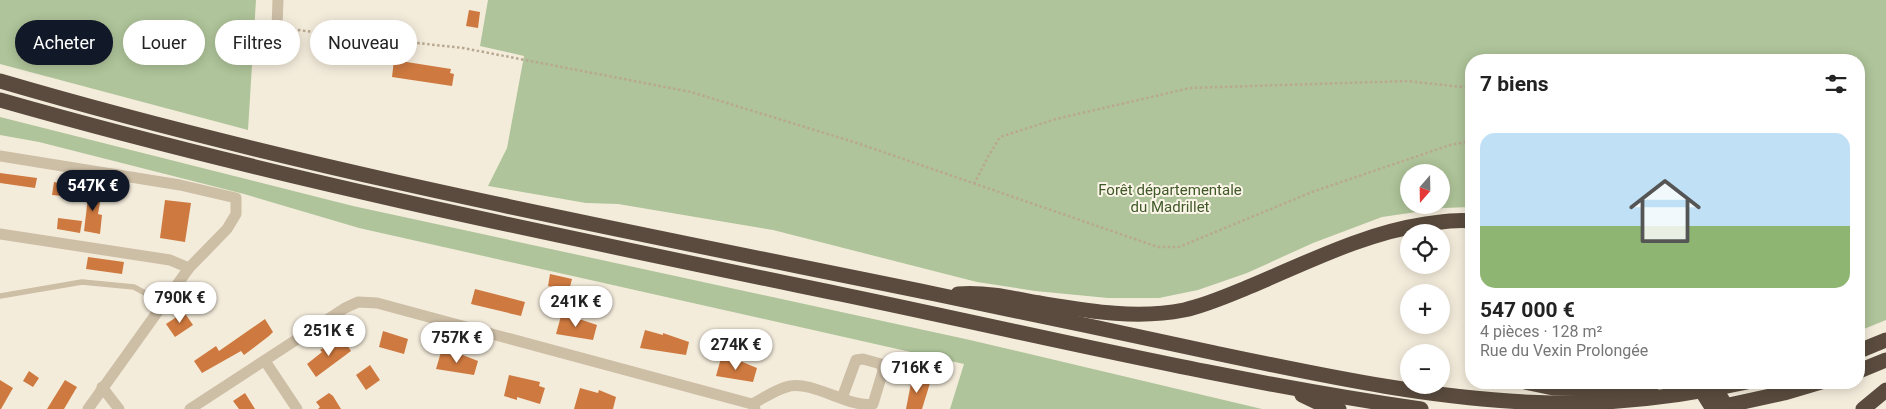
<!DOCTYPE html>
<html lang="fr">
<meta charset="utf-8">
<style>
body{margin:0;font-family:Roboto,sans-serif;background:#f6f6f6;color:#222;height:100vh;display:flex;flex-direction:column;font-size:19px;white-space:nowrap}
*{box-sizing:border-box;margin:0}
p{font-size:16px;color:#767676}
.icon{flex:none;width:28px;height:28px;fill:none;stroke:currentColor;stroke-width:2;stroke-linecap:round;stroke-linejoin:round}
.map{position:relative;flex:1;overflow:hidden}
.details{position:absolute;left:1465px;top:54px;width:400px;height:335px;display:flex;flex-direction:column;background:#fff;border-radius:20px;box-shadow:0 2px 12px #0003}
.details>*{flex:none}
.top-card{position:absolute;left:15px;top:20px;width:475px;height:45px;display:flex;gap:10px}
.needle{width:32px;rotate:200deg}
.buttons{position:absolute;left:1400px;top:164px;display:grid;gap:10px}
.buttons a{display:grid;place-items:center;width:50px;height:50px;border-radius:50%;background:#fff;box-shadow:0 2px 12px #0003;font-size:25px}
.price{position:absolute;translate:-50% -42px;padding:0 11px;border-radius:18px;background:#fff;color:#222;font-size:16px;line-height:32px;filter:drop-shadow(0 1px 2px #0008)}
.price::after{content:'';position:absolute;left:50%;top:30px;width:15px;height:11px;margin-left:-8px;background:inherit;clip-path:polygon(0 0,100% 0,50% 100%)}
.price.on{background:#111827;color:#fff}
ul{padding:0;list-style:none}
li{display:grid;align-content:center;gap:10px;height:265px;padding:0 15px}
li span{display:grid;place-items:center;height:155px;border-radius:15px;color:#555}
li>.icon{margin-inline-start:auto}
span .icon{width:90px;height:90px;fill:#fffc;stroke-width:1}
li b{font-size:21px}
h2{display:flex;justify-content:space-between;align-items:center;height:60px;padding:0 15px;font-size:21px}
.pill{padding:0 18px;border-radius:22px;background:#fff;box-shadow:0 2px 12px #0003;font-size:18px;line-height:45px}
.pill.on{background:#111827;color:#fff}
.map>svg:first-child{display:block}
.green{fill:#afc49a;fill-rule:evenodd}
.building{fill:#ce793f}
.lines{fill:none;stroke-linecap:round;stroke-linejoin:round}
.path{stroke:#b9a890;stroke-width:2.5;stroke-dasharray:2.5 2.5;stroke-linecap:butt}
.lane{stroke:#cdbea6;stroke-width:5.5}
.street{stroke:#cdbea6;stroke-width:11}
.highway{stroke:#5a4b3e;stroke-width:15}
.highway-bridge{stroke:#5a4b3e;stroke-width:15}
.labels{text-anchor:middle;dominant-baseline:central;stroke-width:4;stroke-linejoin:round;paint-order:stroke}
.park-label{font-size:15px;fill:#405929;stroke:#fbf5e8}
</style>
<div class="map">
<svg width="1886" height="409" viewBox="0 0 1886 409">
<rect width="100%" height="100%" fill="#f4ecdb"/>
<g class="green">
<path d="M 0,0 L 256,0 L 248,130 L 0,64 Z"/>
<path d="M 488,0 L 1886,0 L 1886,320 L 1859,331 L 1859,60 L 1471,60 L 1471,207 L 1444,208 L 1382,217 L 1313,243 L 1247,273 L 1198,290 L 1159,298 L 1108,298 L 1035,291 L 977,282 L 773,230 L 618,204 L 586,203 L 488,186 L 507,148 L 524,56 L 480,46 ZM 1441,172 L 1441,205 L 1409,205 L 1409,172 Z"/>
<path d="M 0,117 L 353,206 L 970,340 L 1262,409 L 950,409 L 964,364 L 359,228 L 244,194 L 39,142 L 0,135 Z"/>
</g>
<g class="building">
<path d="M 469,10 L 480,12 L 478,28 L 466,26 Z"/>
<path d="M 394,60 L 451,69 L 450,73 L 454,74 L 452,86 L 392,77 Z"/>
<path d="M 0,173 L 37,178 L 35,188 L 0,183 Z"/>
<path d="M 54,182 L 64,184 L 63,196 L 52,195 Z"/>
<path d="M 89,189 L 102,191 L 98,214 L 102,215 L 100,234 L 84,231 Z"/>
<path d="M 165,200 L 191,203 L 185,242 L 160,238 Z"/>
<path d="M 58,218 L 82,221 L 80,233 L 57,229 Z"/>
<path d="M 88,257 L 124,262 L 122,274 L 86,269 Z"/>
<path d="M 550,274 L 572,279 L 569,291 L 548,286 Z"/>
<path d="M 475,289 L 525,302 L 521,316 L 471,304 Z"/>
<path d="M 184,312 L 193,325 L 175,337 L 166,324 Z"/>
<path d="M 561,316 L 573,319 L 573,317 L 597,325 L 593,340 L 556,334 Z"/>
<path d="M 265,319 L 273,332 L 269,336 L 244,355 L 241,351 L 202,373 L 194,361 L 216,346 L 219,351 Z"/>
<path d="M 645,330 L 663,335 L 663,333 L 689,342 L 686,355 L 640,348 Z"/>
<path d="M 383,331 L 408,339 L 404,354 L 379,347 Z"/>
<path d="M 342,337 L 351,351 L 316,377 L 307,364 L 322,352 L 320,350 Z"/>
<path d="M 441,352 L 460,357 L 460,354 L 478,361 L 474,375 L 436,369 Z"/>
<path d="M 721,358 L 739,363 L 740,361 L 757,368 L 753,382 L 716,376 Z"/>
<path d="M 370,365 L 380,380 L 366,390 L 356,375 Z"/>
<path d="M 29,371 L 39,378 L 33,387 L 23,381 Z"/>
<path d="M 509,375 L 540,382 L 539,386 L 545,388 L 540,404 L 517,397 L 517,400 L 504,396 Z"/>
<path d="M 912,378 L 930,383 L 922,409 L 906,409 Z"/>
<path d="M 0,380 L 13,388 L 1,409 L 0,409 Z"/>
<path d="M 65,380 L 77,387 L 64,409 L 47,409 Z"/>
<path d="M 580,388 L 598,393 L 599,390 L 616,397 L 613,409 L 574,409 Z"/>
<path d="M 245,393 L 255,409 L 239,409 L 233,401 Z"/>
<path d="M 329,393 L 333,396 L 341,409 L 318,409 L 320,407 L 316,402 Z"/>
</g>
<g class="lines">
<g class="path">
<path d="M 288,29 L 463,48 L 691,92 L 857,143 L 1158,247 L 1179,247 L 1312,192 L 1450,145 L 1471,141"/>
<path d="M 974,184 L 989,155 L 1000,137 L 1056,119 L 1190,88 L 1407,81 L 1471,88"/>
</g>
<path class="lane" d="M 0,296 L 82,282 L 134,287 L 163,303"/>
<g class="street">
<path d="M 277,27 L 278,0"/>
<path d="M 0,156 L 180,185 L 236,198 L 236,214 L 227,229 L 189,268 L 88,409"/>
<path d="M 0,234 L 170,260 L 189,268"/>
<path d="M 265,361 L 297,409"/>
<path d="M 102,387 L 119,409"/>
<path d="M 752,404 C 764,398 778,388 790,386 C 813,381 852,409 873,404 L 883,371 L 881,364 L 863,359 L 856,360 L 842,398"/>
<path d="M 190,409 L 345,308 L 358,302 L 377,303 L 752,404 L 755,409"/>
</g>
<g class="highway">
<path d="M 0,81 C 307,171 622,230 935,294 C 1028,313 1122,333 1215,353 C 1324,376 1441,401 1552,403 C 1617,404 1684,396 1747,382"/>
<path d="M 0,100 C 277,179 559,236 840,294 C 1033,334 1226,381 1421,409"/>
<path d="M 958,294 C 984,292 1008,297 1033,302 C 1083,310 1134,320 1184,310 C 1207,305 1229,295 1251,286 C 1308,262 1365,233 1426,224 C 1442,222 1456,219 1471,221"/>
<path d="M 1859,351 L 1886,340"/>
<path d="M 1859,371 L 1886,360"/>
<path d="M 1525,382 L 1553,388 L 1651,390"/>
<path d="M 1302,395 L 1323,405 L 1339,409"/>
<path d="M 1715,408 L 1784,393 L 1821,382"/>
<path d="M 1863,409 L 1886,390"/>
</g>
<g class="highway-bridge">
<path d="M 1696,382 L 1713,409"/>
<path d="M 1711,382 L 1728,409"/>
</g>
</g>
<g class="labels">
<g class="park-label">
<text x="1170" y="190">Forêt départementale<tspan x="1170" dy="17">du Madrillet</tspan></text>
</g>
</g>
</svg>
<div class="buttons">
<a><svg class="needle" viewBox="-14 -14 28 28"><path d="M0-13l5 13h-10z" fill="#e53935"/><path d="M0 13l5-13h-10z" fill="#767676"/></svg></a>
<a><svg class="icon" aria-label="locate" viewBox="0 0 24 24"><circle cx="12" cy="12" r="6"/><path d="M12 2v4M12 18v4M2 12h4M18 12h4"/></svg></a>
<a>+</a>
<a>−</a>
</div>
<b class="price on" style="left:93px;top:212px">547K €</b>
<b class="price" style="left:180px;top:324px">790K €</b>
<b class="price" style="left:576px;top:328px">241K €</b>
<b class="price" style="left:329px;top:357px">251K €</b>
<b class="price" style="left:457px;top:364px">757K €</b>
<b class="price" style="left:736px;top:371px">274K €</b>
<b class="price" style="left:917px;top:394px">716K €</b>
<div class="top-card">
<a class="pill on">Acheter</a>
<a class="pill">Louer</a>
<a class="pill">Filtres</a>
<a class="pill">Nouveau</a>
</div>
<section class="details">
<h2>7 biens<svg class="icon" aria-label="filters" viewBox="0 0 24 24"><path d="M4 7h16M4 17h16"/><circle cx="9" cy="7" r="2"/><circle cx="15" cy="17" r="2"/></svg></h2>
<ul>
<li><span style="background:linear-gradient(#bfe0f5 60%,#8fb573 0)"><svg class="icon" aria-label="home" viewBox="0 0 24 24"><path d="M3 11l9-7 9 7M6 9v11h12V9"/></svg></span><div><b>547 000 €</b><p>4 pièces · 128 m²</p><p>Rue du Vexin Prolongée</p></div></li>
</ul>
</section>
</div>
